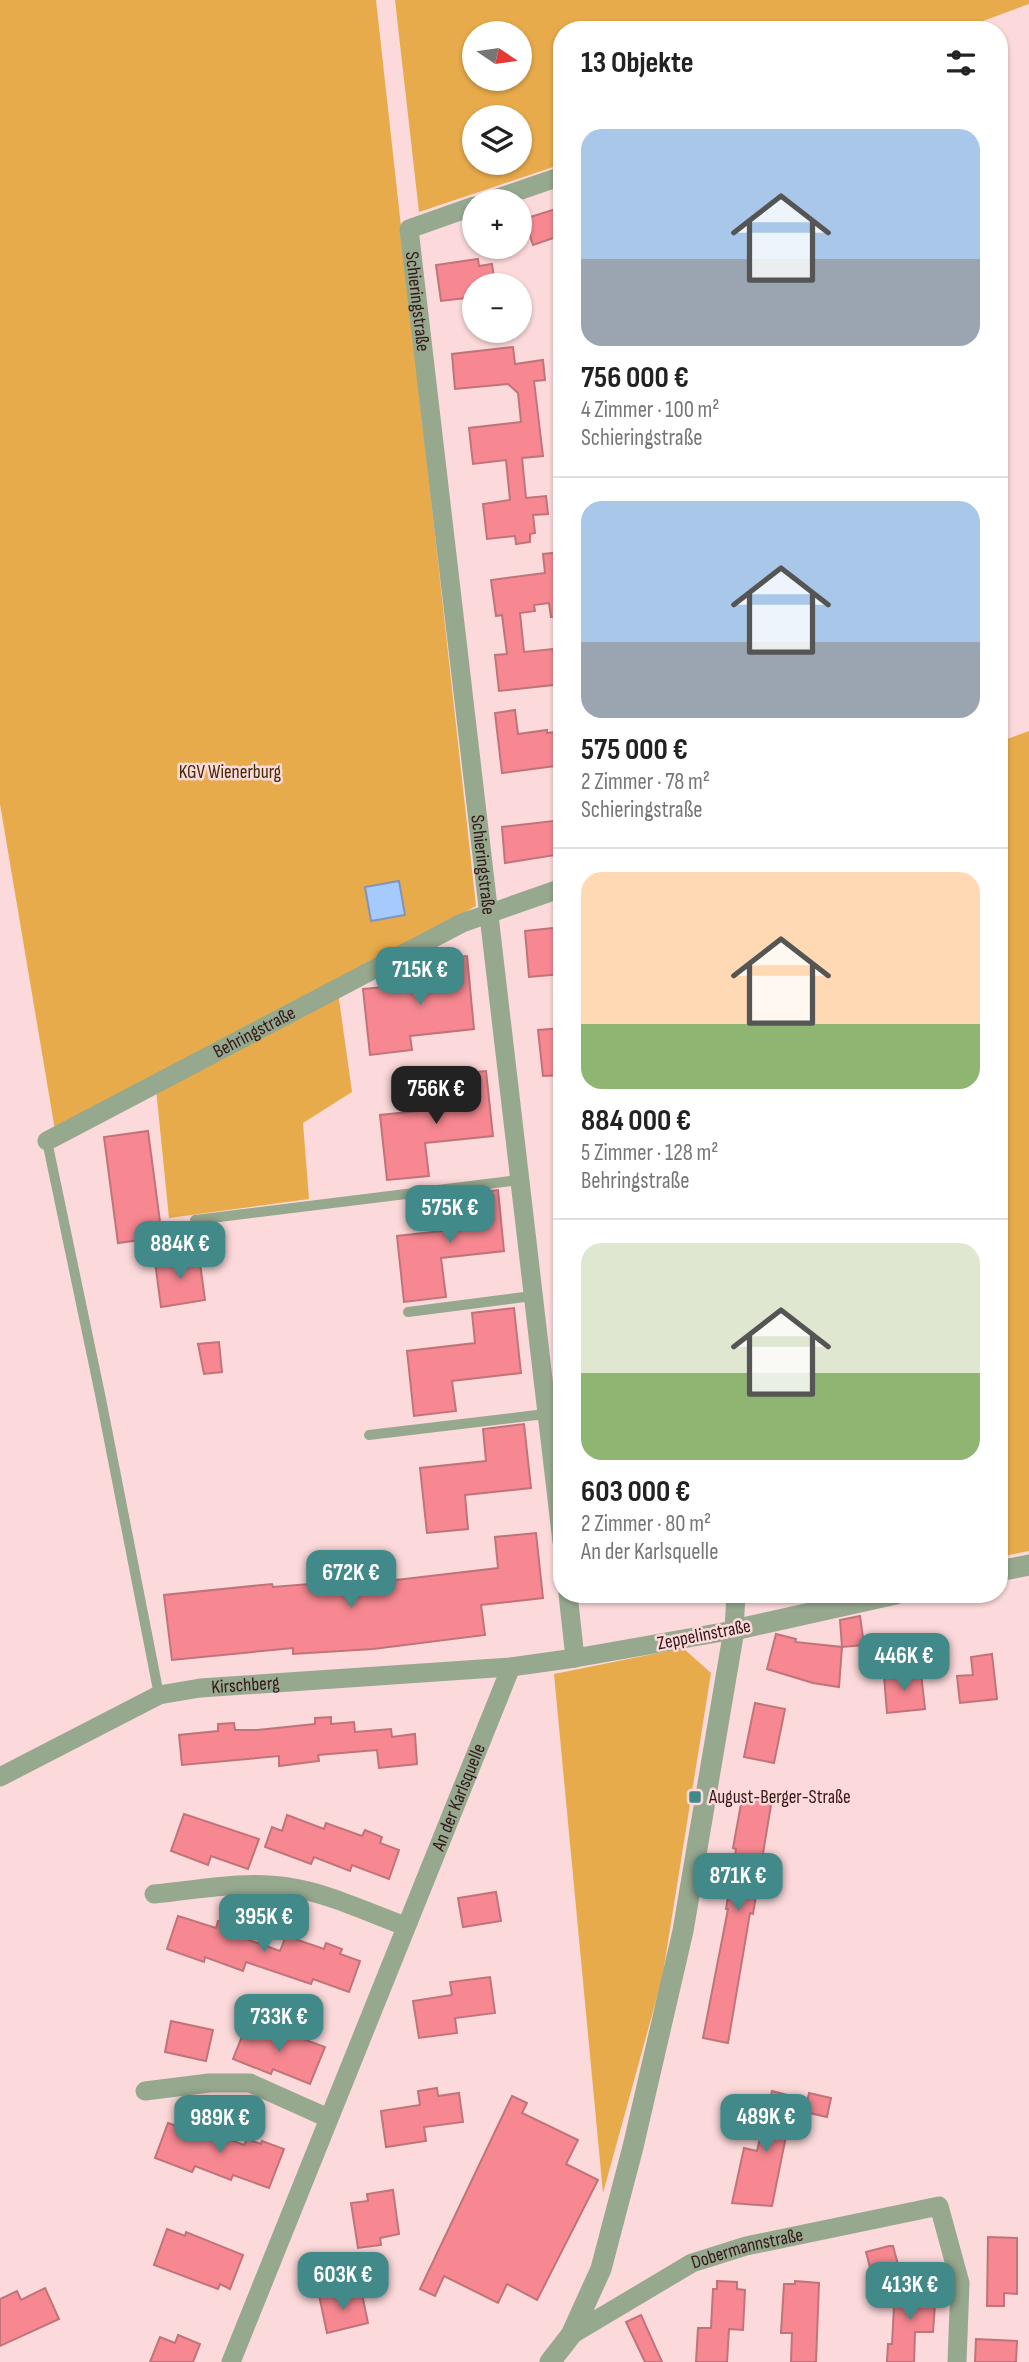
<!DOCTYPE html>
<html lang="de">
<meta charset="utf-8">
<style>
body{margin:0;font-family:"Sofia Sans Condensed",sans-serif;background:#f6f6f6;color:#222;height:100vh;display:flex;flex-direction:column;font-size:26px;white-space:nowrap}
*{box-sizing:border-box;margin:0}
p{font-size:23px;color:#767676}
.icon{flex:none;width:38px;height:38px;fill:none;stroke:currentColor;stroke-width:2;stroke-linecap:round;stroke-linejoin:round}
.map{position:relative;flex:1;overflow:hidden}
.panel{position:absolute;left:553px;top:21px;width:455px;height:1582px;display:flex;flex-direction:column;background:#fff;border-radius:28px;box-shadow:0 2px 5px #0004}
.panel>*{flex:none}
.needle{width:46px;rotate:103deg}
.fabs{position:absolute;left:462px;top:21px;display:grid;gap:14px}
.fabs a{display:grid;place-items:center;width:70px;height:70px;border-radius:50%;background:#fff;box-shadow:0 2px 5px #0004;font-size:35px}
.price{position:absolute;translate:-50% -60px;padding:0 16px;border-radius:14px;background:#428a8a;color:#fff;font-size:23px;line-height:46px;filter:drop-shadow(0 2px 4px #0008)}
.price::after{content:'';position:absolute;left:50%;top:42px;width:21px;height:16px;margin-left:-10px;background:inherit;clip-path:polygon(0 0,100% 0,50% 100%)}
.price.current{background:#222;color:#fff}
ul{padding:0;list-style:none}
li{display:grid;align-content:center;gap:14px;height:371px;padding:0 28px}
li+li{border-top:2px solid #e0e0e0}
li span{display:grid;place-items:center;height:217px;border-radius:21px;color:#555}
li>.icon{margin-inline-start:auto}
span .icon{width:126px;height:126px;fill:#fffc;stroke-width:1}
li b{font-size:30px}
h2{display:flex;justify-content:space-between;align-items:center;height:84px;padding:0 28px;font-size:30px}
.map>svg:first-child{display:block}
.green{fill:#e8ab4b;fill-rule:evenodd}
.water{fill:#a5cafc;stroke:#8394b8;stroke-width:2}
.building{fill:#f78891;stroke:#c07479;stroke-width:2}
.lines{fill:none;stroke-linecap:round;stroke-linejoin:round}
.service{stroke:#96a88e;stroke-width:10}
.minor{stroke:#96a88e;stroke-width:19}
.tertiary{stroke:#96a88e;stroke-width:21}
.poi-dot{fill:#428a8a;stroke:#fcd9da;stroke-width:2.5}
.labels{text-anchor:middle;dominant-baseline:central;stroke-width:5;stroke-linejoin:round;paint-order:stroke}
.street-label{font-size:19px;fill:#341719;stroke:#fcd9da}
.park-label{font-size:19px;fill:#412900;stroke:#fcd9da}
.poi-label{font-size:19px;fill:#341719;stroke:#fcd9da;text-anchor:start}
</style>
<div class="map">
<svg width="1029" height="2362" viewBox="0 0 1029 2362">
<rect width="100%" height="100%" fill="#fcd9da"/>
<g class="green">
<path d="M 0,0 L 376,0 L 476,906 L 337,985 L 352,1092 L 303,1123 L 309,1199 L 169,1218 L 155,1079 L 55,1130 L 0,804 Z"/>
<path d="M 395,0 L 1029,0 L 1029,4 L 959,30 L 562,30 L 562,164 L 419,212 ZM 474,33 L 520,33 L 520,79 L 474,79 ZM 474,117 L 520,117 L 520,163 L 474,163 Z"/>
<path d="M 1029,731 L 1029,1551 L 999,1557 L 999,742 Z"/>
<path d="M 683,1648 L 711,1673 L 662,1979 L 603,2193 L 554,1674 Z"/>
</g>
<path class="water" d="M 399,881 L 405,915 L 371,921 L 365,887 Z"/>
<g class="building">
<path d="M 562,207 L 562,235 L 533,245 L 524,219 Z"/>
<path d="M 478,259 L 479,266 L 492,264 L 495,285 L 474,285 L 474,297 L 441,301 L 436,265 Z"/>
<path d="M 513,347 L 515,364 L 543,360 L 545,380 L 534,381 L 543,456 L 522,458 L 526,498 L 546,496 L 548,514 L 533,515 L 535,533 L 530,534 L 530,542 L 516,544 L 515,536 L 487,539 L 483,504 L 510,500 L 506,460 L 473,464 L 469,428 L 521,422 L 518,393 L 508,384 L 455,389 L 452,354 Z"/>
<path d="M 562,552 L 562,616 L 551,617 L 549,603 L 534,605 L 535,611 L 520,613 L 524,652 L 553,649 L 556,667 L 562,666 L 562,684 L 499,691 L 495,655 L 507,654 L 502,615 L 496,616 L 491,580 L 545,573 L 543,554 Z"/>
<path d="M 515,710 L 518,734 L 547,730 L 547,733 L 555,732 L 557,748 L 562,748 L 562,765 L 502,773 L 495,713 Z"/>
<path d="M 562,820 L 562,854 L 505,863 L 502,827 Z"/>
<path d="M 562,927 L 562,974 L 529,977 L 525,931 Z"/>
<path d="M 467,956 L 474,1029 L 410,1036 L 412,1050 L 370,1055 L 363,989 L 428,983 L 426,960 Z"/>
<path d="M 562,1028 L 562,1075 L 543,1076 L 538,1030 Z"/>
<path d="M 486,1071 L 493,1136 L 425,1143 L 429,1176 L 387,1180 L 380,1115 L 448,1108 L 444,1075 Z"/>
<path d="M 148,1131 L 162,1237 L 118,1243 L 104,1137 Z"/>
<path d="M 498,1190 L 504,1251 L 441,1258 L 446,1297 L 404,1302 L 397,1236 L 460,1229 L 456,1195 Z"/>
<path d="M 199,1256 L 205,1300 L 161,1307 L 155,1262 Z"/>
<path d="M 514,1308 L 521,1373 L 452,1381 L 456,1411 L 414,1416 L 407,1351 L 475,1343 L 472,1313 Z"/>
<path d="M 219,1342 L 222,1372 L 204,1374 L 198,1344 Z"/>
<path d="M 524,1424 L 531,1488 L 465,1495 L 468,1529 L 427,1533 L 420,1468 L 486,1461 L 483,1429 Z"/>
<path d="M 536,1533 L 543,1598 L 481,1605 L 485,1635 L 373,1649 L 293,1654 L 293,1648 L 172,1660 L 164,1595 L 272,1584 L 273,1587 L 345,1581 L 345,1586 L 498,1568 L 495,1537 Z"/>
<path d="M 860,1616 L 864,1645 L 842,1647 L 840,1620 Z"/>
<path d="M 776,1634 L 796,1639 L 795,1642 L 842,1647 L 839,1687 L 813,1683 L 767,1669 Z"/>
<path d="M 992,1654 L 997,1699 L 960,1703 L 957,1676 L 973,1675 L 971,1657 Z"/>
<path d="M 921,1673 L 925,1709 L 887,1713 L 884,1676 Z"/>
<path d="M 755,1703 L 785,1709 L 774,1763 L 744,1757 Z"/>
<path d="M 331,1717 L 331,1724 L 354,1722 L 355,1732 L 391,1729 L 392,1737 L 415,1734 L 417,1764 L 379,1768 L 377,1750 L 318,1755 L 319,1761 L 279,1766 L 279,1756 L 182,1765 L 179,1735 L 218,1731 L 218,1724 L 234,1723 L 235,1730 L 257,1730 L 315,1724 L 315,1718 Z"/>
<path d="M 743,1793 L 772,1799 L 753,1914 L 750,1913 L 728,2043 L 703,2038 L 728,1909 L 726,1909 L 736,1849 L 733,1848 Z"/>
<path d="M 184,1814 L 259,1839 L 248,1869 L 211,1856 L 208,1865 L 171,1851 Z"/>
<path d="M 287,1815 L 324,1829 L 326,1823 L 362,1836 L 365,1830 L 382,1837 L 380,1843 L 399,1850 L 389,1879 L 352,1865 L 350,1871 L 314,1857 L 311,1864 L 265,1847 L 272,1827 L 282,1831 Z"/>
<path d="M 496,1892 L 501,1921 L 463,1927 L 458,1898 Z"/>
<path d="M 178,1916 L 216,1928 L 218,1921 L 234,1927 L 232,1934 L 280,1951 L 286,1936 L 324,1949 L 326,1943 L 342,1949 L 340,1954 L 360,1961 L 349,1992 L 313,1979 L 311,1984 L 246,1962 L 243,1971 L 205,1957 L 204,1962 L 167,1949 Z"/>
<path d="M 490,1977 L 495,2013 L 455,2018 L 457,2033 L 419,2038 L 413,2001 L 452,1995 L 450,1982 Z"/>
<path d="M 171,2021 L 213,2030 L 206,2061 L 165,2052 Z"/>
<path d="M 247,2024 L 285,2039 L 287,2033 L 325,2047 L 310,2084 L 273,2069 L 271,2074 L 233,2059 Z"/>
<path d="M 437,2088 L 438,2096 L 459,2093 L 463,2122 L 424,2127 L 426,2141 L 386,2147 L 381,2111 L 420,2105 L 418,2091 Z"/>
<path d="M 772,2091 L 799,2098 L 790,2132 L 787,2131 L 772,2206 L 732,2203 L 744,2148 L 757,2151 Z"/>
<path d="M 809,2093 L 831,2098 L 827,2117 L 805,2112 Z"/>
<path d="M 512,2096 L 527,2103 L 522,2113 L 578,2140 L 566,2164 L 598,2180 L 537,2300 L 507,2284 L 498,2303 L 444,2276 L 435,2296 L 420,2289 Z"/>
<path d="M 168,2123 L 206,2137 L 208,2131 L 244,2145 L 247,2139 L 261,2144 L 262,2141 L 284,2149 L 269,2188 L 233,2175 L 231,2180 L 195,2166 L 192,2172 L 155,2158 Z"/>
<path d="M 393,2190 L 399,2234 L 380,2238 L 381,2245 L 358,2248 L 351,2203 L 368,2201 L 367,2194 Z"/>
<path d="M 167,2229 L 185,2236 L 186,2232 L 243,2255 L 230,2289 L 220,2284 L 218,2289 L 154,2265 Z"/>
<path d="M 988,2237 L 1017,2238 L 1017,2294 L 1004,2293 L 1004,2306 L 987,2306 Z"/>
<path d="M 889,2246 L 893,2246 L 900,2272 L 873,2279 L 866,2252 Z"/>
<path d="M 717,2281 L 737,2282 L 737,2289 L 745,2290 L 743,2330 L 729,2329 L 727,2362 L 696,2362 L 698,2328 L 711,2328 L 713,2289 L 717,2289 Z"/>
<path d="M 795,2281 L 819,2283 L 816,2362 L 791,2362 L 792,2333 L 781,2333 L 784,2284 L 795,2284 Z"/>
<path d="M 45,2288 L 59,2319 L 0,2346 L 0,2299 L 17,2291 L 21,2300 Z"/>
<path d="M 895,2288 L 936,2290 L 933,2332 L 915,2332 L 914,2362 L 887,2362 L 888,2344 L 892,2344 Z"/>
<path d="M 337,2291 L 338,2300 L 362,2294 L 368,2323 L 327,2333 L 319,2295 Z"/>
<path d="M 641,2315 L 662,2362 L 645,2362 L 626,2322 Z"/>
<path d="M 178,2335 L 200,2344 L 193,2362 L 150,2362 L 160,2337 L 175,2343 Z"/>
<path d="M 976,2339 L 1017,2341 L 1016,2362 L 975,2362 Z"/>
</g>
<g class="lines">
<g class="service">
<path d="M 47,1141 L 101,1399 L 159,1695"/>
<path d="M 195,1220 L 519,1180"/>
<path d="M 408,1312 L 532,1296"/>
<path d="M 369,1435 L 545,1414"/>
</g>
<g class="minor">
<path d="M 489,201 L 562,176"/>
<path id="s1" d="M 474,206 L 409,229 L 562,1542"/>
<path id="s2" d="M 47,1141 L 462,923 L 562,888"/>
<path d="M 568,1594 L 575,1658"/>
<path id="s3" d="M 0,1777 L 159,1695 L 200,1688 L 511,1667 L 575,1658 L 734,1630 L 736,1594"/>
<path d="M 154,1894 C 198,1890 245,1880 288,1887 C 328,1893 367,1912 405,1926"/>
<path d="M 145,2091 L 209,2083 L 250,2083 L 328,2118"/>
<path id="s4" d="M 571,2335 L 692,2263 L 746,2246 L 939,2206 L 960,2283 L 957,2362"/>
<path id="s5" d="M 231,2362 L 511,1667"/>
</g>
<g class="tertiary">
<path d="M 999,1571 L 1029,1565"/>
<path d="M 550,2362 L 571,2335 L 601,2269 L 633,2147 L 683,1931 L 734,1630 L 896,1594"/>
</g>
</g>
<rect class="poi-dot" x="688" y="1790" width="14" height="14" rx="3.5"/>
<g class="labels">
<g class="street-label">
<text stroke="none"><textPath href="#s1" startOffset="142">Schieringstraße</textPath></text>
<text stroke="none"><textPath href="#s1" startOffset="709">Schieringstraße</textPath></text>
<text stroke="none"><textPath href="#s2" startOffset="234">Behringstraße</textPath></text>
<text transform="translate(704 1635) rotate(-11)">Zeppelinstraße</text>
<text stroke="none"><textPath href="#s3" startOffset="266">Kirschberg</textPath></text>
<text stroke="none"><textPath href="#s5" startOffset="609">An der Karlsquelle</textPath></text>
<text stroke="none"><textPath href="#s4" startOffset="198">Dobermannstraße</textPath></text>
</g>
<g class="park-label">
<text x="230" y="772">KGV Wienerburg</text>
</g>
<g class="poi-label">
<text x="709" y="1797">August-Berger-Straße</text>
</g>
</g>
</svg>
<div class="fabs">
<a><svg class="needle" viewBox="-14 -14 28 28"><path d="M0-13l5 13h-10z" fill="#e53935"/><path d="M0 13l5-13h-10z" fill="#767676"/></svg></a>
<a><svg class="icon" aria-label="layers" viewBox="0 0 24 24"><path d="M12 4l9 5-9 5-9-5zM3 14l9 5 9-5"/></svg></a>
<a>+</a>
<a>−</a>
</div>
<b class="price" style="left:420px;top:1007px">715K €</b>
<b class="price current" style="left:436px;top:1126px">756K €</b>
<b class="price" style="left:450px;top:1245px">575K €</b>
<b class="price" style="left:180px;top:1281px">884K €</b>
<b class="price" style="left:351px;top:1610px">672K €</b>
<b class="price" style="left:904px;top:1693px">446K €</b>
<b class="price" style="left:738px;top:1913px">871K €</b>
<b class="price" style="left:264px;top:1954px">395K €</b>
<b class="price" style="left:279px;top:2054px">733K €</b>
<b class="price" style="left:766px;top:2154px">489K €</b>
<b class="price" style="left:220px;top:2155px">989K €</b>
<b class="price" style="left:343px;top:2312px">603K €</b>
<b class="price" style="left:910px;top:2322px">413K €</b>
<section class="panel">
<h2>13 Objekte<svg class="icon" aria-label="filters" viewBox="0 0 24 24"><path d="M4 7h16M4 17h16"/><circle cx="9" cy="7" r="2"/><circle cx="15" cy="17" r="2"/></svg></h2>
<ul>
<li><span style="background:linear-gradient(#a9c7e8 60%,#9aa5b1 0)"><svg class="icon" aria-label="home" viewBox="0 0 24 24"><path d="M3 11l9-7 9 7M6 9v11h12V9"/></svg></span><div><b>756 000 €</b><p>4 Zimmer · 100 m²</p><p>Schieringstraße</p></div></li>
<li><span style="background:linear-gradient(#a9c7e8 65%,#9aa5b1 0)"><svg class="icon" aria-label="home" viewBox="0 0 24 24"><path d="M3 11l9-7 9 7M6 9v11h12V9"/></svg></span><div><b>575 000 €</b><p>2 Zimmer · 78 m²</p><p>Schieringstraße</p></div></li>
<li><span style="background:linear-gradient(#ffd9b3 70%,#8fb573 0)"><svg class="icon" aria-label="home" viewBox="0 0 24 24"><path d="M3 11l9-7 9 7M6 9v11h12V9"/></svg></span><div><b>884 000 €</b><p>5 Zimmer · 128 m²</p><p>Behringstraße</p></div></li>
<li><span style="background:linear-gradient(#dfe7d0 60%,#8fb573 0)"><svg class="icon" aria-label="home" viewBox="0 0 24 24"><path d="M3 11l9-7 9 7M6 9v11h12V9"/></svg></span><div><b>603 000 €</b><p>2 Zimmer · 80 m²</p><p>An der Karlsquelle</p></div></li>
</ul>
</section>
</div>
